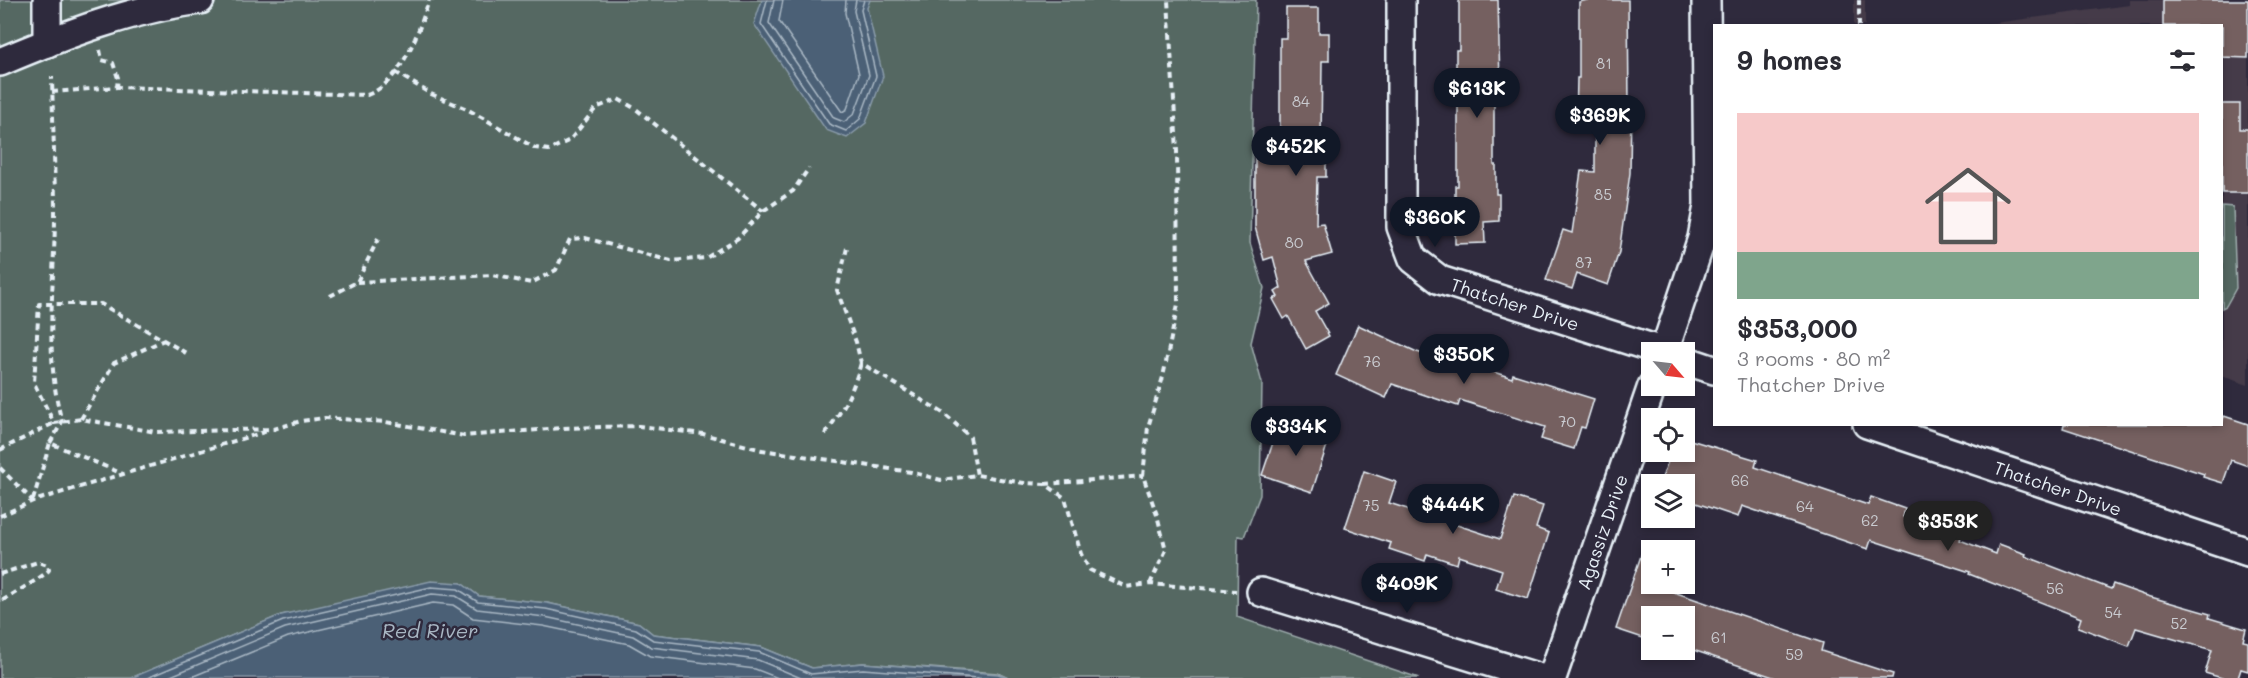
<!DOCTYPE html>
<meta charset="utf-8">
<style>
body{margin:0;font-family:Mali,sans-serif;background:#f2f2f3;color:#2b2b33;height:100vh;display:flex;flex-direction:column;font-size:22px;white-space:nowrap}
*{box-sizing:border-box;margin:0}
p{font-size:20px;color:#7c7c81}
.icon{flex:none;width:33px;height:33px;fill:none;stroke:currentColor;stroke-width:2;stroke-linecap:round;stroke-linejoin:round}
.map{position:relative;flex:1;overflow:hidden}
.drawer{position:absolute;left:1713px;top:24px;width:510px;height:402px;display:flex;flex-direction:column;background:#fff;border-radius:0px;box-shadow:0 3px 9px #0003}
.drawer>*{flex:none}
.needle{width:39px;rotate:118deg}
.buttons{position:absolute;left:1641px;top:342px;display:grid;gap:12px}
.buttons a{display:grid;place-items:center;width:54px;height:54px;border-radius:0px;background:#fff;box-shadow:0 3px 9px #0003;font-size:30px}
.price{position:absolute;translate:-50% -51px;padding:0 14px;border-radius:21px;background:#111827;color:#fff;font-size:20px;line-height:39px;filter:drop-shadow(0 2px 3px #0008)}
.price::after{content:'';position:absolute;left:50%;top:36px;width:18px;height:14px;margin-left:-9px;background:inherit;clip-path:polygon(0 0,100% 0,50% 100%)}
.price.on{background:#222;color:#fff}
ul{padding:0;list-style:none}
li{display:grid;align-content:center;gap:12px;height:318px;padding:0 24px}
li+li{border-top:2px solid #e1e1e2}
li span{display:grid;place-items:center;height:186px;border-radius:0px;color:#555}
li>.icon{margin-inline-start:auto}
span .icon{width:108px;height:108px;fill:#fffc;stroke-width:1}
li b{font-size:26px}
h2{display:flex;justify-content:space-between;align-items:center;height:72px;padding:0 24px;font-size:26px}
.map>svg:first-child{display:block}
.built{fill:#443a48}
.green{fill:#546862;stroke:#9eacad;stroke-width:1.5}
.water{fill:#4b6176;stroke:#8a9baa;stroke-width:1.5}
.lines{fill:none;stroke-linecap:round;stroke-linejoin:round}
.shore{stroke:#a9b7c4;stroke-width:1.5}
.building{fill:#756061;stroke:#e8f1f8;stroke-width:1.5}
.street-casing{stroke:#e8f1f8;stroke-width:32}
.path{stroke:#e8f1f8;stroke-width:4;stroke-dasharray:6 4.5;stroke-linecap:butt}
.street{stroke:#2f2a3d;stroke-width:27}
.labels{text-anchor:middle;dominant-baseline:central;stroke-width:5;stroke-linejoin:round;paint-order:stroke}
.number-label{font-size:15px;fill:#cbcdd2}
.street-label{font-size:18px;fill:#e8f1f8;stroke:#2f2a3d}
.water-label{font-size:20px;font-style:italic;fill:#a9b7c4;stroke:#2f2a3d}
</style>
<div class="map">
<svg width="2248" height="678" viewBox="0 0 2248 678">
<rect width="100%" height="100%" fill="#2f2a3d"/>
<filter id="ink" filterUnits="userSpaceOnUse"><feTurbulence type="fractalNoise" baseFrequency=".0167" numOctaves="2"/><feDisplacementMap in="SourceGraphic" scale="12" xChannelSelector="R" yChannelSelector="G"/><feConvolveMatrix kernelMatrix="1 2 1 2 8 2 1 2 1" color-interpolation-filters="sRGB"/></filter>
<g filter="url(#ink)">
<g class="built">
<rect x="1854" y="0" width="11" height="25"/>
<path d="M 2129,0 L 2248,0 L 2248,385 L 2222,376 L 2222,26 L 1972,26 L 2129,5 Z"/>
</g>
<g class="green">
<path d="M 0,0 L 1256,0 L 1250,243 L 1264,288 L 1251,343 L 1262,383 L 1260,495 L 1244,537 L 1238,536 L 1237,617 L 1419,678 L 1008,678 L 998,673 L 863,663 L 812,668 L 761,647 L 653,634 L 639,623 L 547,603 L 479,596 L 461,583 L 281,615 L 131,678 L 0,678 Z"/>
<path d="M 2222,206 L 2233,207 L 2236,288 L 2226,306 L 2222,308 Z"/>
</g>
<g class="water">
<path d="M 762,0 L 870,0 L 867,8 L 883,76 L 866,123 L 847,138 L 826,130 L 754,24 Z"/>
<path d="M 431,581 L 461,583 L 479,596 L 547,603 L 639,623 L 653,634 L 761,647 L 812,668 L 863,663 L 998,674 L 1008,678 L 131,678 L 281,615 Z"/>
</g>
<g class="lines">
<g class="shore">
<path d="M 767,0 L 761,24 L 829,124 L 846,131 L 860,119 L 876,76 L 861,10 L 864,0"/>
<path d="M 774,0 L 769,23 L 834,118 L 844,122 L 854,114 L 869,75 L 854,11 L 856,0"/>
<path d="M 783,0 L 779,21 L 842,112 L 847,109 L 859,74 L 845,13 L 846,0"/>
<path d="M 147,678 L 283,621 L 431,587 L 458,589 L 478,602 L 546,609 L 636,629 L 653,640 L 759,652 L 811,674 L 863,669 L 978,678"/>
<path d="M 166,678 L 285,628 L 432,594 L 456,596 L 477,609 L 545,617 L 633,636 L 651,647 L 758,660 L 801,678"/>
<path d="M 189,678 L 288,637 L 433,603 L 453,605 L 473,618 L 543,626 L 629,644 L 650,656 L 755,669 L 778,678"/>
</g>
</g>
<g class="building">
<path d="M 1459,0 L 1498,0 L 1500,85 L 1494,85 L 1494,165 L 1496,165 L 1496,194 L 1499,194 L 1499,221 L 1484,222 L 1485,243 L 1455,244 L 1455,186 L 1458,186 L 1458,86 L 1456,86 L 1456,50 L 1459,50 Z"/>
<path d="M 1587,0 L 1628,0 L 1629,105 L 1631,105 L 1630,173 L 1619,252 L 1608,285 L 1577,274 L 1572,289 L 1546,280 L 1563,230 L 1572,233 L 1581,171 L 1595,172 L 1595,126 L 1576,125 L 1577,78 L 1579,78 L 1579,2 Z"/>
<path d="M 2163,0 L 2248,0 L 2248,58 L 2222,57 L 2222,26 L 2163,26 Z"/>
<path d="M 1286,8 L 1319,8 L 1319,33 L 1329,33 L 1329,61 L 1322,61 L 1321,139 L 1326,139 L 1326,177 L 1317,177 L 1316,224 L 1323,223 L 1332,254 L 1306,261 L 1329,303 L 1315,311 L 1329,336 L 1306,349 L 1288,316 L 1284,319 L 1273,299 L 1278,297 L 1275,292 L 1281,288 L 1273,257 L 1264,260 L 1255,227 L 1255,156 L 1266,156 L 1266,138 L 1280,138 L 1280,38 L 1286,38 Z"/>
<path d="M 2222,104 L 2240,104 L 2240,129 L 2248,129 L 2248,193 L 2222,193 Z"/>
<path d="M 1358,325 L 1417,352 L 1439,359 L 1442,351 L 1473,361 L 1472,365 L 1512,378 L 1513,374 L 1594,399 L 1585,428 L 1581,427 L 1574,449 L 1541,439 L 1545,427 L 1460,400 L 1458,406 L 1392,384 L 1386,398 L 1336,375 Z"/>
<path d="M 2224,416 L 2248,424 L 2248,466 L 2231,460 L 2223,483 L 2203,477 L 2204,474 L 2063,428 L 2064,424 L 2222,424 Z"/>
<path d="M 1280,422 L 1329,439 L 1312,492 L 1262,475 Z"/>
<path d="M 1684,438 L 1757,460 L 1755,467 L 1868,505 L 1871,497 L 1905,509 L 1903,517 L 1940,529 L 1942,523 L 1963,530 L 1960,540 L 1996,554 L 1999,544 L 2026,554 L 2025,556 L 2111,589 L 2113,584 L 2144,595 L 2210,614 L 2209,618 L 2246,629 L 2243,641 L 2248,642 L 2248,671 L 2241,669 L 2238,678 L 2222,678 L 2205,673 L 2212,650 L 2136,628 L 2129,646 L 2078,627 L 2081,618 L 1969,574 L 1970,572 L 1871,540 L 1868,549 L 1742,506 L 1738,517 L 1684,499 L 1684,484 L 1660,484 L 1671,452 L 1684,452 Z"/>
<path d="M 1364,471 L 1396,482 L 1389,503 L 1500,539 L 1514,497 L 1543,506 L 1536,528 L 1549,533 L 1528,599 L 1496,589 L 1502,570 L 1459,556 L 1457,564 L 1427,554 L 1425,561 L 1389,549 L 1391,543 L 1345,528 Z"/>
<path d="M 1644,547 L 1654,550 L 1652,550 L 1652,584 L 1667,584 L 1665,589 L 1823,643 L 1821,651 L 1893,674 L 1892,678 L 1776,678 L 1684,647 L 1684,616 L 1652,616 L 1652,641 L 1616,629 Z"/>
</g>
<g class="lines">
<defs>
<g id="street">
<path d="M 1401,0 L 1401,227 L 1413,259 L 1440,280 L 1665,352"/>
<path d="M 47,43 L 47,0"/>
<path d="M 0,62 C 64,35 131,9 200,0"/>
<path d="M 1664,352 L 1702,238 L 1708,206 L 1706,0"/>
<path d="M 1684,360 L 1714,370"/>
<path d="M 1867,424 L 2248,552"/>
<path d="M 1261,592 L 1540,678"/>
<path d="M 1552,678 L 1652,386"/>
</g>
</defs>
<use href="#street" class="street-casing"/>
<g class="path">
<path d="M 1859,26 L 1859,0"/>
<path d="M 100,50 L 102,60 L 113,63 L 118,78 L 117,87"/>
<path d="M 395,72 L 431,94 L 467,109 L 535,148 L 549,150 L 570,140 L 596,108 L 618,99 L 636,109 L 763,211"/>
<path d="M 52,92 L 117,87 L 367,95 C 401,83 419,32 429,0"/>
<path d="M 847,248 L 837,290 L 856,342 L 861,363 L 943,413 L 970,437 L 977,475"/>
<path d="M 357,282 L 492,275 L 531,283 L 556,270 L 570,239 L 585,238 L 671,261 L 706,258 L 738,238 L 763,211 L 793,191 L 809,168"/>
<path d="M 330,296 L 357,282 L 378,239"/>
<path d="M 186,353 L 101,304 L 39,304 L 34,383 L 54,423 L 81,419 L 156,432 L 274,429 L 301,421 L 324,418 L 386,422 L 464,436 L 561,428 L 639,426 L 703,434 L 762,450 L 911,472 L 941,480 L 977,475 L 1024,483 L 1045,484 L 1065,498 L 1081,554 L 1090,570 L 1126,587 L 1150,584 L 1236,591"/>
<path d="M 81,419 L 114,363 L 164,340"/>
<path d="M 825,434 C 844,408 852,394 861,363"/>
<path d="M 50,443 L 62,422 C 44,356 54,287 55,220 C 55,172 53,125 52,77"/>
<path d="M 0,450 L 54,423"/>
<path d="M 0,468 L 33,501"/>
<path d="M 1045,484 L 1143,476"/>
<path d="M 33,500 L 50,443 L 123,474"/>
<path d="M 0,516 L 33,501 L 268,431"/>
<path d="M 0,574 L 38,562 L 48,565 L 49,570 C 45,576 9,596 0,602"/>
<path d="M 1150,584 L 1166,550 L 1157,515 L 1143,476 L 1148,427 L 1163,377 L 1178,304 L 1177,151 L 1168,0"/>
</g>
<use href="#street" class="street"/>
</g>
</g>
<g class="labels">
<g class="number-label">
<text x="1604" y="63">81</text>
<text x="1301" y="101">84</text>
<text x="1603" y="194">85</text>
<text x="1294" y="242">80</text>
<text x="1584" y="262">87</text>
<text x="1372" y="361">76</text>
<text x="1567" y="421">70</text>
<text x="1740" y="480">66</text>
<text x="1371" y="505">75</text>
<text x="1805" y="506">64</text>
<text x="1870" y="520">62</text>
<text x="2055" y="588">56</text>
<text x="2113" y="612">54</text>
<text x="2179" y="623">52</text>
<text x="1719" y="637">61</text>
<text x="1794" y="654">59</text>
</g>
<g class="street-label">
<text transform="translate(1515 304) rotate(18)">Thatcher Drive</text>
<text transform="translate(2058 488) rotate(19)">Thatcher Drive</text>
<text transform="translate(1602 532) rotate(-71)">Agassiz Drive</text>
</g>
<g class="water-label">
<text x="430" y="630">Red River</text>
</g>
</g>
</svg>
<div class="buttons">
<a><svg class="needle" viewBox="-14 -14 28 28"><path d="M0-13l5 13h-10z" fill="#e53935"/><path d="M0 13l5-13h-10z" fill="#7c7c81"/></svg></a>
<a><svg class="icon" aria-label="locate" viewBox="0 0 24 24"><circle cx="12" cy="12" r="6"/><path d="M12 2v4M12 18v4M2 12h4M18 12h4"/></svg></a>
<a><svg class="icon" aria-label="layers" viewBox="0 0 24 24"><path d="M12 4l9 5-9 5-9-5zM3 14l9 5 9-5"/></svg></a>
<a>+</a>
<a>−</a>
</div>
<b class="price" style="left:1477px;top:119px">$613K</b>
<b class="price" style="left:1600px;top:146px">$369K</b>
<b class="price" style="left:1296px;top:177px">$452K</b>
<b class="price" style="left:1435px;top:248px">$360K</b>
<b class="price" style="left:1464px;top:385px">$350K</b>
<b class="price" style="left:1296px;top:457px">$334K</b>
<b class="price" style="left:1453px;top:535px">$444K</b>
<b class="price on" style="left:1948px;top:552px">$353K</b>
<b class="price" style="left:1407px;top:614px">$409K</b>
<section class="drawer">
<h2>9 homes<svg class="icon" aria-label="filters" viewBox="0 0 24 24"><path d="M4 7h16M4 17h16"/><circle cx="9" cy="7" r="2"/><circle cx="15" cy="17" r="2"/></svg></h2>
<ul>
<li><span style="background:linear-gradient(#f6c9c9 75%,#7fa58c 0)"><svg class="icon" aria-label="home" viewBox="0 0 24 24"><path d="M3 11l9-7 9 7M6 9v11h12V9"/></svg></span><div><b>$353,000</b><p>3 rooms · 80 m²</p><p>Thatcher Drive</p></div></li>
</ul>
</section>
</div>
